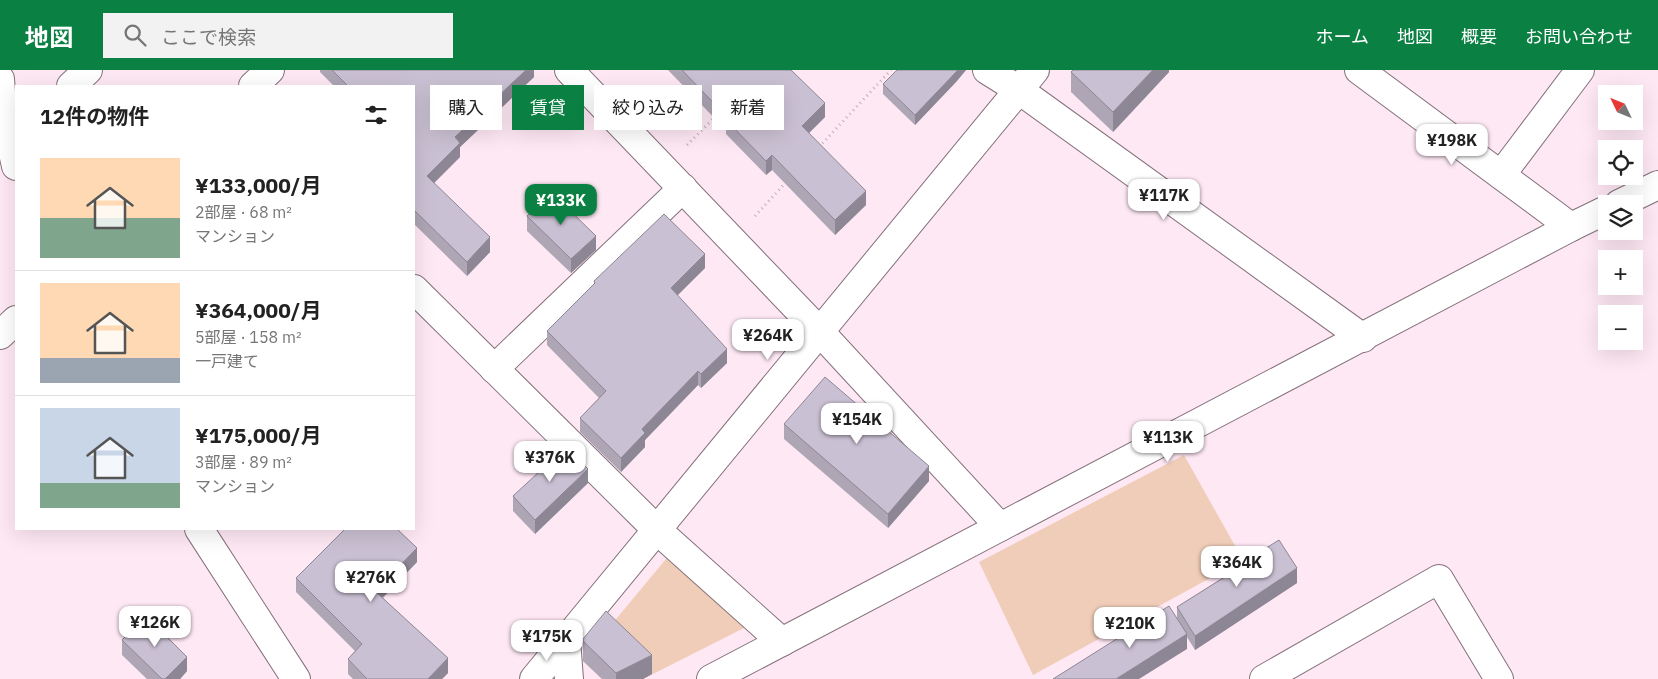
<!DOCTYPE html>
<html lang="ja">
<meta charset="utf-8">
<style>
body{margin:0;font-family:"IBM Plex Sans","Noto Sans JP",sans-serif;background:#f2f2f2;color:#222;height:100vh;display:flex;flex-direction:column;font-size:19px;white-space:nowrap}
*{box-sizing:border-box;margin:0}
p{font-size:16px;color:#767676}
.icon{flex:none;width:28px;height:28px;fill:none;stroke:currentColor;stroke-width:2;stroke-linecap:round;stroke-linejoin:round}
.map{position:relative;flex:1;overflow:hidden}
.side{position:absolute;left:15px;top:15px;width:400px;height:445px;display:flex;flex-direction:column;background:#fff;border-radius:0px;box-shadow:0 5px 20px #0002}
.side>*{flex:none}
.top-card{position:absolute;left:430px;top:15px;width:475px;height:45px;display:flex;gap:10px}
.needle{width:32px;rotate:313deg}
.buttons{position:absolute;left:1598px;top:15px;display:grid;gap:10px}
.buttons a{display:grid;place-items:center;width:45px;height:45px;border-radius:0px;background:#fff;box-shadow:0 5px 20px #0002;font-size:25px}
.price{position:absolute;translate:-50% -42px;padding:0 11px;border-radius:10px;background:#fff;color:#222;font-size:16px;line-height:32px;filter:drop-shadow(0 1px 2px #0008)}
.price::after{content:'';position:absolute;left:50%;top:30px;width:15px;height:11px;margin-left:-8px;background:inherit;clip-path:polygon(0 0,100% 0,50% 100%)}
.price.active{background:#0b8043;color:#fff}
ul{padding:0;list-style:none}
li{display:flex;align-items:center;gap:15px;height:125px;padding:0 25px}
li+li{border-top:1px solid #e0e0e0}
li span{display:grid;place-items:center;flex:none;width:140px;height:100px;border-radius:0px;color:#555}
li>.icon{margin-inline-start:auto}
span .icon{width:60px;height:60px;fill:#fffc;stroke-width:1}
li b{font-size:21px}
h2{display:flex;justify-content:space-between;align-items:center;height:60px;padding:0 25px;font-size:21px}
.chip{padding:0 18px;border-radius:0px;background:#fff;box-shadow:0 5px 20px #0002;font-size:18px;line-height:45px}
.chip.active{background:#0b8043;color:#fff}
header{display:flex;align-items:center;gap:30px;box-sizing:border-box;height:70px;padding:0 25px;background:#0b8043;color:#fff}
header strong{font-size:24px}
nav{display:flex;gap:28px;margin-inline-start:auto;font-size:18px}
.search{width:350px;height:45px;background:#f2f2f2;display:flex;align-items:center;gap:12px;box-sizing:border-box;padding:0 18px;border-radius:0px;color:#767676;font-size:19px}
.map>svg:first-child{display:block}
.green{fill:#f0cdb8}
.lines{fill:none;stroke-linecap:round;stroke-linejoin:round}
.minor-casing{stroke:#84707b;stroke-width:30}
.tertiary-casing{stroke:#84707b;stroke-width:30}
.path{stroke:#bfaeb7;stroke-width:3;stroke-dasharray:1 4;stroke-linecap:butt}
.minor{stroke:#fff;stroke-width:28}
.tertiary{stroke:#fff;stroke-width:28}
.wall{fill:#aea5b5}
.shaded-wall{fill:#8d8694}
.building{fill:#cac0d3;stroke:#8d8694}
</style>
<header>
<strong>地図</strong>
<div class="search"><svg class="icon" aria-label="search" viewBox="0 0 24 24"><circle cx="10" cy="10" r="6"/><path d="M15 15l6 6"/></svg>ここで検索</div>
<nav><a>ホーム</a><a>地図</a><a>概要</a><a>お問い合わせ</a></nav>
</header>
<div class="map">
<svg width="1658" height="609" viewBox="0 0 1658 609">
<rect width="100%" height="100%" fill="#fee8f4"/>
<g class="green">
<path d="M 1184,385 L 1243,490 L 1033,605 L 979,492 Z"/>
<path d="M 671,483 L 752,554 L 643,609 L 602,609 L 582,590 Z"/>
</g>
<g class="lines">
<defs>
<g id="minor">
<path d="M 569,0 L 820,262 L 1000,457"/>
<path d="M 987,0 L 1019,20 L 1363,268"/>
<path d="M 1359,0 L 1571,157"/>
<path d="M 0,9 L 2,35 L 16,96"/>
<path d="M 71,16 L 88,0"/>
<path d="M 253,16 L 270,0"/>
<path d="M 1501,105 L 1580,0"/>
<path d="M 414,219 L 657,460 L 782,572"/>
<path d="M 0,265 L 16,250"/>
<path d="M 494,299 L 683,118"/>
<path d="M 199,459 L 296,609"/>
<path d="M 566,570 L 569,609"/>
<path d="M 1264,609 L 1439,509 L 1499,609"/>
</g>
<g id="tertiary">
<path d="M 1619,134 L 1658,115"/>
<path d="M 534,609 L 1035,0"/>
<path d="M 711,609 L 1571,157 L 1606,140"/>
</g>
</defs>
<use href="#minor" class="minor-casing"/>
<use href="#tertiary" class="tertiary-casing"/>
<g class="path">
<path d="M 687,75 L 716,46"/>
<path d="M 819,77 L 891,0"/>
<path d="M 755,146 L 788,110"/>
</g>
<use href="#minor" class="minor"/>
<use href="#tertiary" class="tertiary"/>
</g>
<g class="wall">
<path d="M 320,0 L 534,0 L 534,7 L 460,77 L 460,87 L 434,113 L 490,182 L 467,206 L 414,154 L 414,16 L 334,16 L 320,2 Z"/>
<path d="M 668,0 L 791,0 L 825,47 L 809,63 L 866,135 L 835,165 L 772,100 L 766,105 L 726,64 L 726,60 Z"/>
<path d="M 897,0 L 966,0 L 956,12 L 915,55 L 883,24 L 883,14 Z"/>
<path d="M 1169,0 L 1169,2 L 1113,62 L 1071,22 L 1071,2 Z"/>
<path d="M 527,146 L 596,180 L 571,203 L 527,161 Z"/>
<path d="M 705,198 L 677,225 L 727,293 L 701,318 L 698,315 L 645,370 L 645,377 L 621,402 L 580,362 L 580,348 L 599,328 L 547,275 L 547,261 L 594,214 L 594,211 Z"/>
<path d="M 784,354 L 929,411 L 888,458 L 784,369 Z"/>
<path d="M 588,413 L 535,464 L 513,441 L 513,426 Z"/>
<path d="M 417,492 L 383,528 L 448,603 L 442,609 L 353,609 L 348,604 L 348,589 L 355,581 L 296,522 L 296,508 Z"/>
<path d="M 1229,501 L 1297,513 L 1195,580 L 1187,567 L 1187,579 L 1177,549 L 1177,537 L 1229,504 Z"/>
<path d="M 583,569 L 652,604 L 643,609 L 602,609 L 583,591 Z"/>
<path d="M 122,570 L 187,601 L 180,609 L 147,609 L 122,585 Z"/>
</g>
<g class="shaded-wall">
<path d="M 526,0 L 534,0 L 534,7 L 460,77 L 460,87 L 427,120 L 427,106 L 455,67 Z"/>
<path d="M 958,0 L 966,0 L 956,12 L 915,55 L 915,45 Z"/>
<path d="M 1153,0 L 1169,0 L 1169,2 L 1113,62 L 1113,42 Z"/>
<path d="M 825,33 L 825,47 L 802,70 L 802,56 Z"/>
<path d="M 772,85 L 772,100 L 766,105 L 766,91 Z"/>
<path d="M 866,121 L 866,135 L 835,165 L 835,150 Z"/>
<path d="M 596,166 L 596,180 L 571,203 L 571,189 Z"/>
<path d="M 490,167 L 490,182 L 467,206 L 467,192 Z"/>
<path d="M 705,184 L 705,198 L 671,232 L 671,218 Z"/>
<path d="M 727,279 L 727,293 L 701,318 L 701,304 Z"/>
<path d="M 698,301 L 698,315 L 645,370 L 645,377 L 621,402 L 621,388 L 642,359 Z"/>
<path d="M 929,396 L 929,411 L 888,458 L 888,444 Z"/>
<path d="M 588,399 L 588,413 L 535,464 L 535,450 Z"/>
<path d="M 417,478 L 417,492 L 375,535 L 375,521 Z"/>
<path d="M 1297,498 L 1297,513 L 1195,580 L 1195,566 Z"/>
<path d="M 1187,564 L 1187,579 L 1139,609 L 1116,609 Z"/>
<path d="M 652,585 L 652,604 L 643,609 L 616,609 L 616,603 Z"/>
<path d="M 187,587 L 187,601 L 180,609 L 165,609 Z"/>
<path d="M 448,588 L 448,603 L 442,609 L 428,609 Z"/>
</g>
<g class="building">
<path d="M 332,0 L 526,0 L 455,67 L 460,73 L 427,106 L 490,167 L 467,192 L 414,140 L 414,16 L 348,16 Z"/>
<path d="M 682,0 L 791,0 L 825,33 L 802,56 L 866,121 L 835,150 L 772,85 L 766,91 L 726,50 L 728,48 Z"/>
<path d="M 897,0 L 958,0 L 915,45 L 883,14 Z"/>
<path d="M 1073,0 L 1153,0 L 1113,42 L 1071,2 Z"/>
<path d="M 551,122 L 596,166 L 571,189 L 527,146 Z"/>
<path d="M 664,144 L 705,184 L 671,218 L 727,279 L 701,304 L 698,301 L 642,359 L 645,363 L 621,388 L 580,348 L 606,321 L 547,261 L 595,213 L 594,211 Z"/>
<path d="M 825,307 L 929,396 L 888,444 L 784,354 Z"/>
<path d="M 566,377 L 588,399 L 535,450 L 513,426 Z"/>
<path d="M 345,459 L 397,459 L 417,478 L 375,521 L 448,588 L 428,609 L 367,609 L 348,589 L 362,574 L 296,508 Z"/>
<path d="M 1279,470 L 1297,498 L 1195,566 L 1177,537 L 1231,503 L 1229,501 Z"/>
<path d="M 1169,536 L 1187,564 L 1116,609 L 1053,609 Z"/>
<path d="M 606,541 L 652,585 L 616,603 L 583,571 L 583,569 Z"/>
<path d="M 146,546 L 187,587 L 165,609 L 162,609 L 122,570 Z"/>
</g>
</svg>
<div class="buttons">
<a><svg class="needle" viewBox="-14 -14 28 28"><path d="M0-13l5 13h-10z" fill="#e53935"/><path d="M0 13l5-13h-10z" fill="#767676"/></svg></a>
<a><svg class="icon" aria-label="locate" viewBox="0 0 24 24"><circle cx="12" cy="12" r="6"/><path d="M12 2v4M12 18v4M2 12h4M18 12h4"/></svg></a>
<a><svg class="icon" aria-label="layers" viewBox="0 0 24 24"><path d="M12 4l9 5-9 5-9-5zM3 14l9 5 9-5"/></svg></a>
<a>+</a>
<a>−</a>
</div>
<b class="price" style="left:1452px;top:96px">¥198K</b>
<b class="price" style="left:1164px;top:151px">¥117K</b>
<b class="price active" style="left:561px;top:156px">¥133K</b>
<b class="price" style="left:768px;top:291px">¥264K</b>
<b class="price" style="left:857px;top:375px">¥154K</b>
<b class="price" style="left:1168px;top:393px">¥113K</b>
<b class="price" style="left:550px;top:413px">¥376K</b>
<b class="price" style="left:1237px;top:518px">¥364K</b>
<b class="price" style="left:371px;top:533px">¥276K</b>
<b class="price" style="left:155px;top:578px">¥126K</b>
<b class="price" style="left:1130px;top:579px">¥210K</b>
<b class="price" style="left:547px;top:592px">¥175K</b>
<div class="top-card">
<a class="chip">購入</a>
<a class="chip active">賃貸</a>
<a class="chip">絞り込み</a>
<a class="chip">新着</a>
</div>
<section class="side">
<h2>12件の物件<svg class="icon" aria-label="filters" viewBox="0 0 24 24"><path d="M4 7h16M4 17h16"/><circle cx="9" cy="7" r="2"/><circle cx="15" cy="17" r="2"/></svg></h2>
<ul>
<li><span style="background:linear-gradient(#ffd9b3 60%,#7fa58c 0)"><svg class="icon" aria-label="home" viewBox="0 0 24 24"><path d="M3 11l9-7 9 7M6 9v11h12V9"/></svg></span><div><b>¥133,000/月</b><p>2部屋 · 68 m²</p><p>マンション</p></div></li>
<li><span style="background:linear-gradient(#ffd9b3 75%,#9aa5b1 0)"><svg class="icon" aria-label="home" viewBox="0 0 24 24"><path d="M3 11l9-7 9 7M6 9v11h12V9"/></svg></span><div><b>¥364,000/月</b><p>5部屋 · 158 m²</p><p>一戸建て</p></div></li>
<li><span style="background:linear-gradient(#c9d6e8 75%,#7fa58c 0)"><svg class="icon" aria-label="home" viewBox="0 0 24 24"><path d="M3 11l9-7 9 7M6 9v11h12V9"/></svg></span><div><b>¥175,000/月</b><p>3部屋 · 89 m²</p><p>マンション</p></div></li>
</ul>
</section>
</div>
